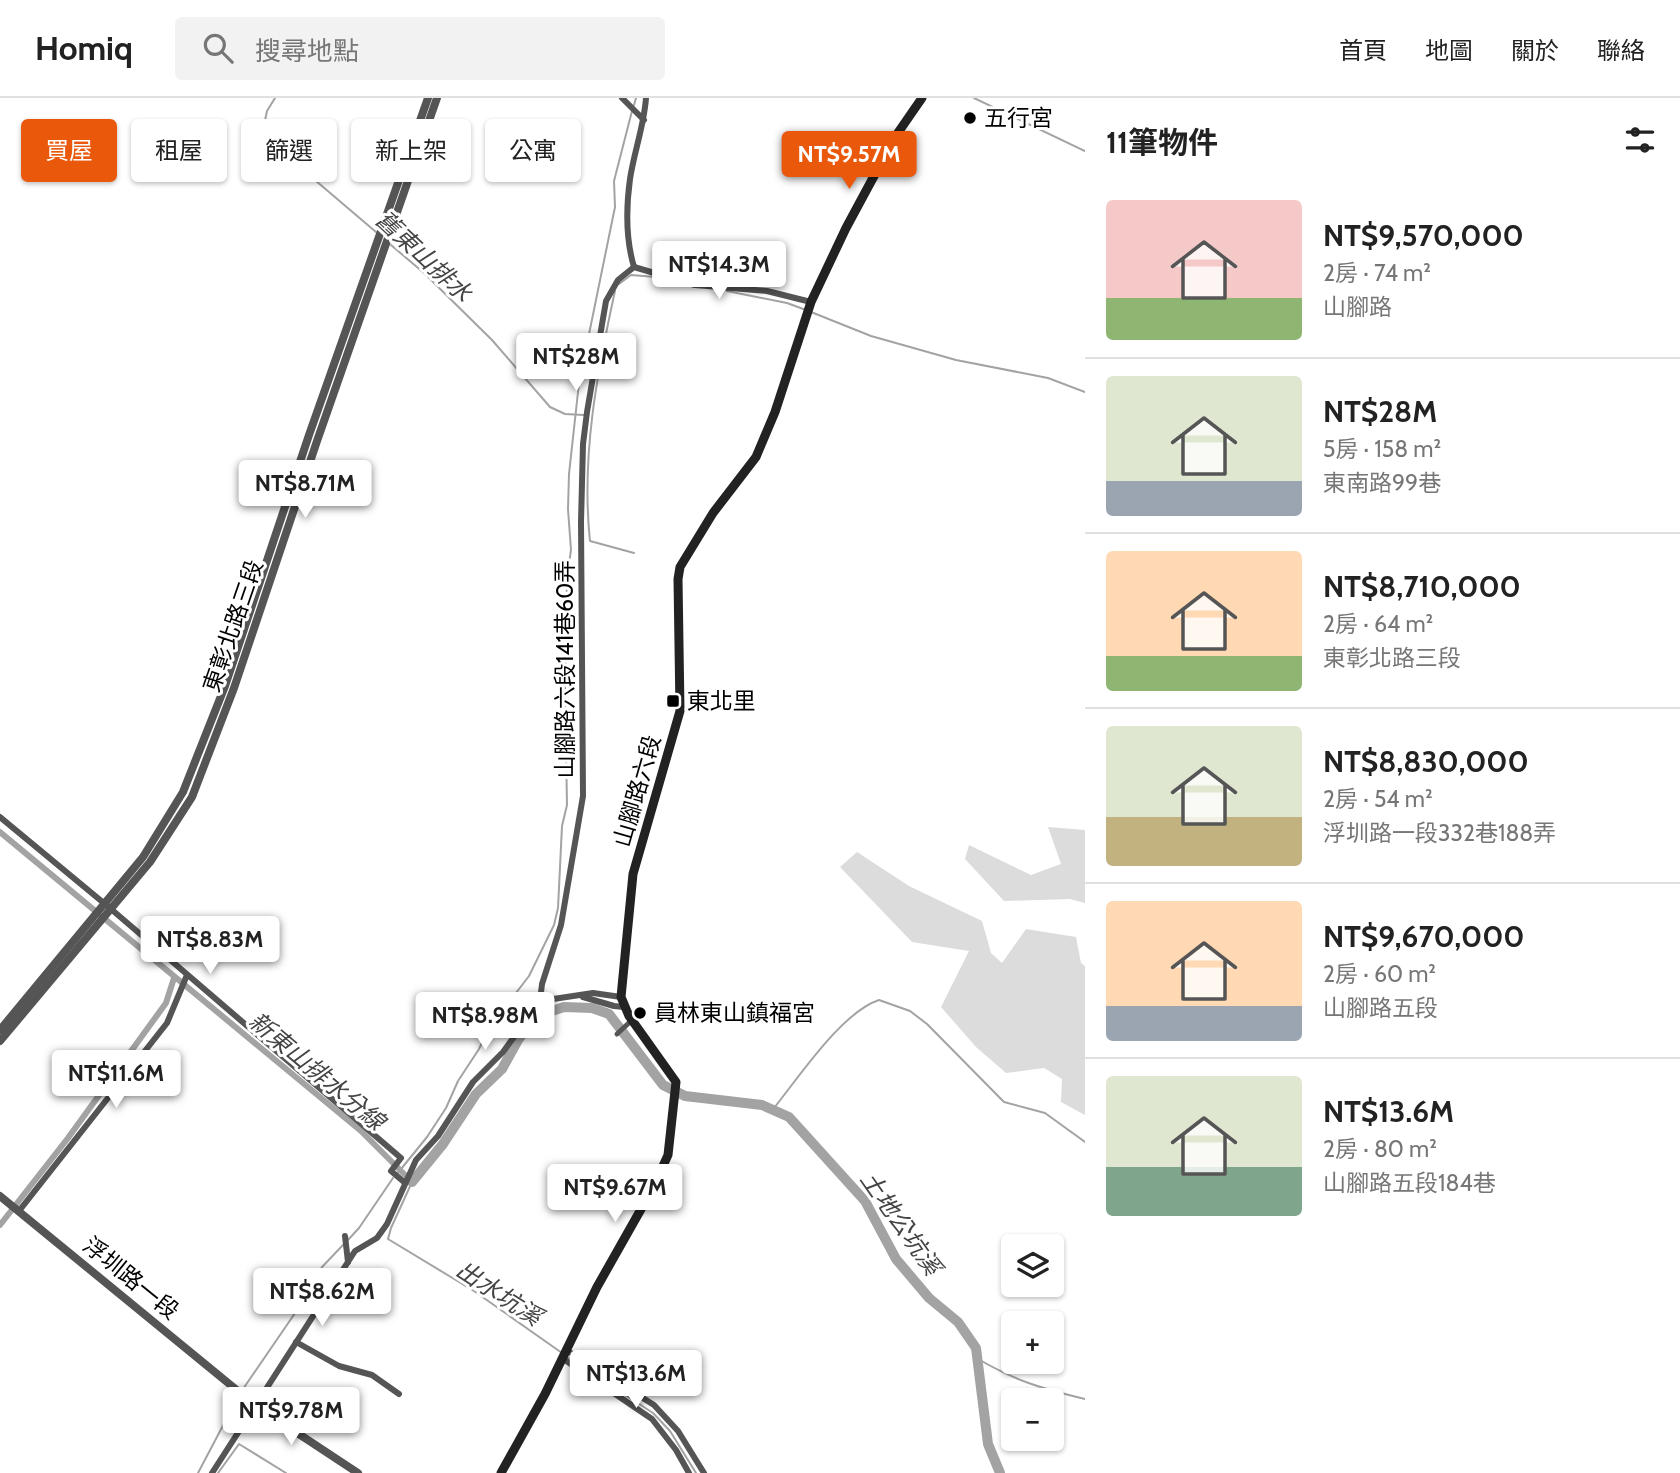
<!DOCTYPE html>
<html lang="zh-TW">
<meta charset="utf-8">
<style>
body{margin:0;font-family:Cabin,"Noto Sans TC",sans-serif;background:#f2f2f2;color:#222;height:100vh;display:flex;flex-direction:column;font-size:26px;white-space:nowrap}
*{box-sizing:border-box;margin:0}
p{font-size:23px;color:#767676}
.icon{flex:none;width:38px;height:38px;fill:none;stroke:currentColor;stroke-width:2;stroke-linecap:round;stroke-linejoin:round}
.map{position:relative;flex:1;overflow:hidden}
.sheet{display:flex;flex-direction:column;background:#fff;width:595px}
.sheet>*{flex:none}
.hud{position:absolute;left:21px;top:21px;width:665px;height:63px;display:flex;gap:14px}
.controls{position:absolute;left:1001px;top:1136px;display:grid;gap:14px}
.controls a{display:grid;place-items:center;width:63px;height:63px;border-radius:7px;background:#fff;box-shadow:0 2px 5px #0004;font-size:35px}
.price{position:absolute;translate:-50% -60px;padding:0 16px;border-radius:7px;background:#fff;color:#222;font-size:23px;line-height:46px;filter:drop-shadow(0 2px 4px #0008)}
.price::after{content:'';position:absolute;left:50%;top:42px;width:21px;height:16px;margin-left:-10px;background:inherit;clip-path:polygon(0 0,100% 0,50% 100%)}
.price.selected{background:#ea580c;color:#fff}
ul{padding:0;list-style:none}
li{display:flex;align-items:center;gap:21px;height:175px;padding:0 21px}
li+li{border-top:2px solid #e0e0e0}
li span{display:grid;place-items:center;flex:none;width:196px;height:140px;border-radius:7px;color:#555}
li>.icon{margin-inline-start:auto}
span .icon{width:84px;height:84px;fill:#fffc;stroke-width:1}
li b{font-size:30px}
h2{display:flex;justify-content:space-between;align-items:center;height:84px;padding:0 21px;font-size:30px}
.tag{padding:0 24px;border-radius:7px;background:#fff;box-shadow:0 2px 5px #0004;font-size:24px;line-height:63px}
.tag.selected{background:#ea580c;color:#fff}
header{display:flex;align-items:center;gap:42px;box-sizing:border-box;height:98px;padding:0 35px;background:#fff;border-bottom:2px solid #e0e0e0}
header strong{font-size:33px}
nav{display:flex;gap:38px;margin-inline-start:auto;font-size:24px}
.search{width:490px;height:63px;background:#f2f2f2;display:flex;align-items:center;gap:18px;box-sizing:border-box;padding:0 24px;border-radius:7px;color:#767676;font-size:26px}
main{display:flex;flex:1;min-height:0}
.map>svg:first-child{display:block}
.green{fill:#dcdcdc}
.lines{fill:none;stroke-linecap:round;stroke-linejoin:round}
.stream{stroke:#a3a3a3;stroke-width:2}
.canal{stroke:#a3a3a3;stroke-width:6}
.river{stroke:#a3a3a3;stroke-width:10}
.pedestrian{stroke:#555;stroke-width:5}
.minor{stroke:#555;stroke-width:6}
.tertiary{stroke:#555;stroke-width:8}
.secondary{stroke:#222;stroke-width:9}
.poi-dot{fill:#000;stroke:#fff;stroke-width:2.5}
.labels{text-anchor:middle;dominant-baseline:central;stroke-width:6;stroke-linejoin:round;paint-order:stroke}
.poi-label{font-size:23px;fill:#000;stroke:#fff;text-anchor:start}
.street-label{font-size:23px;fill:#000;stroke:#fff}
.water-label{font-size:24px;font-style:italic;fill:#444;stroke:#fff}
</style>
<header>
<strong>Homiq</strong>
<div class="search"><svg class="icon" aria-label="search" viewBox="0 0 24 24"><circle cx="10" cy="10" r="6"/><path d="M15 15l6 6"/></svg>搜尋地點</div>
<nav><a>首頁</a><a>地圖</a><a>關於</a><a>聯絡</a></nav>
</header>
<main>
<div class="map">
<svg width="1085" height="1375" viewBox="0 0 1085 1375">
<rect width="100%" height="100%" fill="#fff"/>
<g class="green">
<path d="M 1048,729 L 1085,732 L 1085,805 L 1070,801 L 1004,803 L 965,761 L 969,747 L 1031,777 L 1061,766 Z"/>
<path d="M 857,754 L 909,788 L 982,823 L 991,855 L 1002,865 L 1026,831 L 1076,839 L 1081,865 L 1085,868 L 1085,1017 L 1061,1004 L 1062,981 L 1044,970 L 1006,975 L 976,949 L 941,909 L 969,853 L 912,844 L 840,769 Z"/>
</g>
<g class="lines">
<g class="stream">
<path d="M 275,0 L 267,13 L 262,37 L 376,134"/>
<path d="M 974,0 L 1085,53"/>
<path d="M 634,7 L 636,0"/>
<path d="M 391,147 L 424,175 L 492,242 L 550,309 L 565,316 L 584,317"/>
<path d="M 619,186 L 631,177 L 656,179"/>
<path d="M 615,193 C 597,275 581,359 590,443 L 634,455"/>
<path d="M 727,193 L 787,205 L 806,212"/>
<path d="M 811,214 L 871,238 L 956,262 L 1048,280 L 1085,294"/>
<path d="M 774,1010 C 799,979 842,914 879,902 L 910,913 L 927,926 L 1004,1004 L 1045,1015 L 1085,1044"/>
<path d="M 397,1076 L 427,1039 L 446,1010 L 458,983 L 479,951 L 489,930 L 529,878 L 554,827 L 558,810 L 562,728 L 567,707 L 565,594 L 567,479 L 571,452 L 568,411 L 569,376 L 579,285 L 615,109 L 614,83 L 632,13"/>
<path d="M 412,1084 L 391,1130 L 388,1141 L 474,1193 L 562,1255"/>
<path d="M 347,1143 L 359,1130 L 393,1080"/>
<path d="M 566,1258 L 653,1315 L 670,1333 L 696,1375"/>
<path d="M 978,1261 C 1016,1283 1043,1291 1085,1301"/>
<path d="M 243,1291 L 304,1202 L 322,1169 L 343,1147"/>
<path d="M 198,1375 L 238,1299"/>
<path d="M 218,1375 L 239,1346 L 286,1375"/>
</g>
<g class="canal">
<path d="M 0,734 L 361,1033 L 412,1084"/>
<path d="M 0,1127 L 68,1040 L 166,905 L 174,880"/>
</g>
<path class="river" d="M 412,1084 L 443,1046 L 476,996 L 502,971 L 518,942 L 532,924 L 546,915 L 564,909 L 592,910 L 609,916 L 663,987 L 685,998 L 762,1007 L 789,1019 L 865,1103 L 896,1161 L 929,1200 L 958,1224 L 976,1250 L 988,1346 L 1000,1375"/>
<path class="pedestrian" d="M 617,936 L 632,922"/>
<g class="minor">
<path d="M 622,0 L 644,22"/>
<path d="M 634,169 L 695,187 L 767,193 L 811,204"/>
<path d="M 634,169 C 626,142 626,110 630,81 C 634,54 644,28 646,0"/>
<path d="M 0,719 L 111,811 L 401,1060 L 391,1073 L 404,1084"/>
<path d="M 583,899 L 614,908 L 624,909"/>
<path d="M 544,923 L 540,903 L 542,886 L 561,827 L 583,698 L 581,424 L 583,346 L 587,314 L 606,203 L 618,182 L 634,169"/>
<path d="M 19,1113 L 167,925 L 187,877"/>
<path d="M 345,1138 L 348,1164"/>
<path d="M 296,1244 L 339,1268 L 372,1277 L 399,1296"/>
<path d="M 566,1252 L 654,1307 L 678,1333 L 704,1375"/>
<path d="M 562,1260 L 652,1321 L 676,1352 L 689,1375"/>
<path d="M 212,1375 L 355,1153 L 377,1140 L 387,1126 L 416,1062 L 438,1038 L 473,984 L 503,954 L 540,903 L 593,895 L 621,899"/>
</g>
<g class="tertiary">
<path d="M 0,932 L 143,759 L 183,694 L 225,588 L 309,337 L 428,0"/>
<path d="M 0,943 L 150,764 L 192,699 L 234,590 L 317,343 L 437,0"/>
<path d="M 0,1098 L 255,1307 L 358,1375"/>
</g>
<path class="secondary" d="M 501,1375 L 545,1296 L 597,1189 L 653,1090 L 668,1057 L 676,984 L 629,918 L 621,899 L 633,776 L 680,613 L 678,481 L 680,469 L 713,415 L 756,359 L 775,314 L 811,204 L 846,130 L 895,39 L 922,0"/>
</g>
<g class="poi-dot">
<circle cx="970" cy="20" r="7"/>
<rect x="666" y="596" width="14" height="14" rx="3.5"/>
<circle cx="640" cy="915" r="7"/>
</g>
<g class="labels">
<g class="poi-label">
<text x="984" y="20">五行宮</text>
<text x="687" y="603">東北里</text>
<text x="654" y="915">員林東山鎮福宮</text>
</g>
<g class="street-label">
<text transform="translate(233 528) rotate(-71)">東彰北路三段</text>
<text transform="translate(565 571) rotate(-90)">山腳路六段141巷60弄</text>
<text transform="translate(637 693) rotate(-74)">山腳路六段</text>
<text transform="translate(131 1180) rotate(39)">浮圳路一段</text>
</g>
<g class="water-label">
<text transform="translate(424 158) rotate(43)">舊東山排水</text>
<text transform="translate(317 973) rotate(40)">新東山排水分線</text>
<text transform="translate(901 1125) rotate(55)">土地公坑溪</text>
<text transform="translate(499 1195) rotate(33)">出水坑溪</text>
</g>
</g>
</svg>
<div class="controls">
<a><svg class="icon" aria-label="layers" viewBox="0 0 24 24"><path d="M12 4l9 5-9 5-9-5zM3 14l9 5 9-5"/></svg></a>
<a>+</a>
<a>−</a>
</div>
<b class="price selected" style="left:849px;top:93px">NT$9.57M</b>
<b class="price" style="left:719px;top:203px">NT$14.3M</b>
<b class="price" style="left:576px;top:295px">NT$28M</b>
<b class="price" style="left:305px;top:422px">NT$8.71M</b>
<b class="price" style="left:210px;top:878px">NT$8.83M</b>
<b class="price" style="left:485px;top:954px">NT$8.98M</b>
<b class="price" style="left:116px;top:1012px">NT$11.6M</b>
<b class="price" style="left:615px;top:1126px">NT$9.67M</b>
<b class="price" style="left:322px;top:1230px">NT$8.62M</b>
<b class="price" style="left:636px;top:1312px">NT$13.6M</b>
<b class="price" style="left:291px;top:1349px">NT$9.78M</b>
<div class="hud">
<a class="tag selected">買屋</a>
<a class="tag">租屋</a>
<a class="tag">篩選</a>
<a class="tag">新上架</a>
<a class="tag">公寓</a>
</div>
</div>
<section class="sheet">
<h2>11筆物件<svg class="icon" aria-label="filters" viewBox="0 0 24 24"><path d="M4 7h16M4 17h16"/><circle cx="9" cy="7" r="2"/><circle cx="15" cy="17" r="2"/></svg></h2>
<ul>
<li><span style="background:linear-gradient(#f6c9c9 70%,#8fb573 0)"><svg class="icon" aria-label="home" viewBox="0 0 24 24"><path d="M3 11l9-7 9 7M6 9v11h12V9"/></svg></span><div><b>NT$9,570,000</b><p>2房 · 74 m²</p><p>山腳路</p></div></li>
<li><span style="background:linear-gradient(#dfe7d0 75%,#9aa5b1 0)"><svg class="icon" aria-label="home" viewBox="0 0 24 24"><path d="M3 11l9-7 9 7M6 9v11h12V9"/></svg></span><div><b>NT$28M</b><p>5房 · 158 m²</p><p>東南路99巷</p></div></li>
<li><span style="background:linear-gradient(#ffd9b3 75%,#8fb573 0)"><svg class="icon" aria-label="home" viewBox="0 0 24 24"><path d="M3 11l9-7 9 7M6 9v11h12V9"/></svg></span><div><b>NT$8,710,000</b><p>2房 · 64 m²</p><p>東彰北路三段</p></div></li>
<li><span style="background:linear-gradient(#dfe7d0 65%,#c2b280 0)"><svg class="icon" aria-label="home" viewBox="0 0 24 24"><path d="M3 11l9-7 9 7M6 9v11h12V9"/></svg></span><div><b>NT$8,830,000</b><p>2房 · 54 m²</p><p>浮圳路一段332巷188弄</p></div></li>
<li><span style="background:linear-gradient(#ffd9b3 75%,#9aa5b1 0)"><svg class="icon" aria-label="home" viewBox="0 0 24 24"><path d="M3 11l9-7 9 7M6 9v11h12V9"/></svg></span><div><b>NT$9,670,000</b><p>2房 · 60 m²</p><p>山腳路五段</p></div></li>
<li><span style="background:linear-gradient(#dfe7d0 65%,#7fa58c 0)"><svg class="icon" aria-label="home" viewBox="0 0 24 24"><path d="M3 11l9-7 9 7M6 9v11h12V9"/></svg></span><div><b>NT$13.6M</b><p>2房 · 80 m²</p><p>山腳路五段184巷</p></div></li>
</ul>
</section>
</main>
